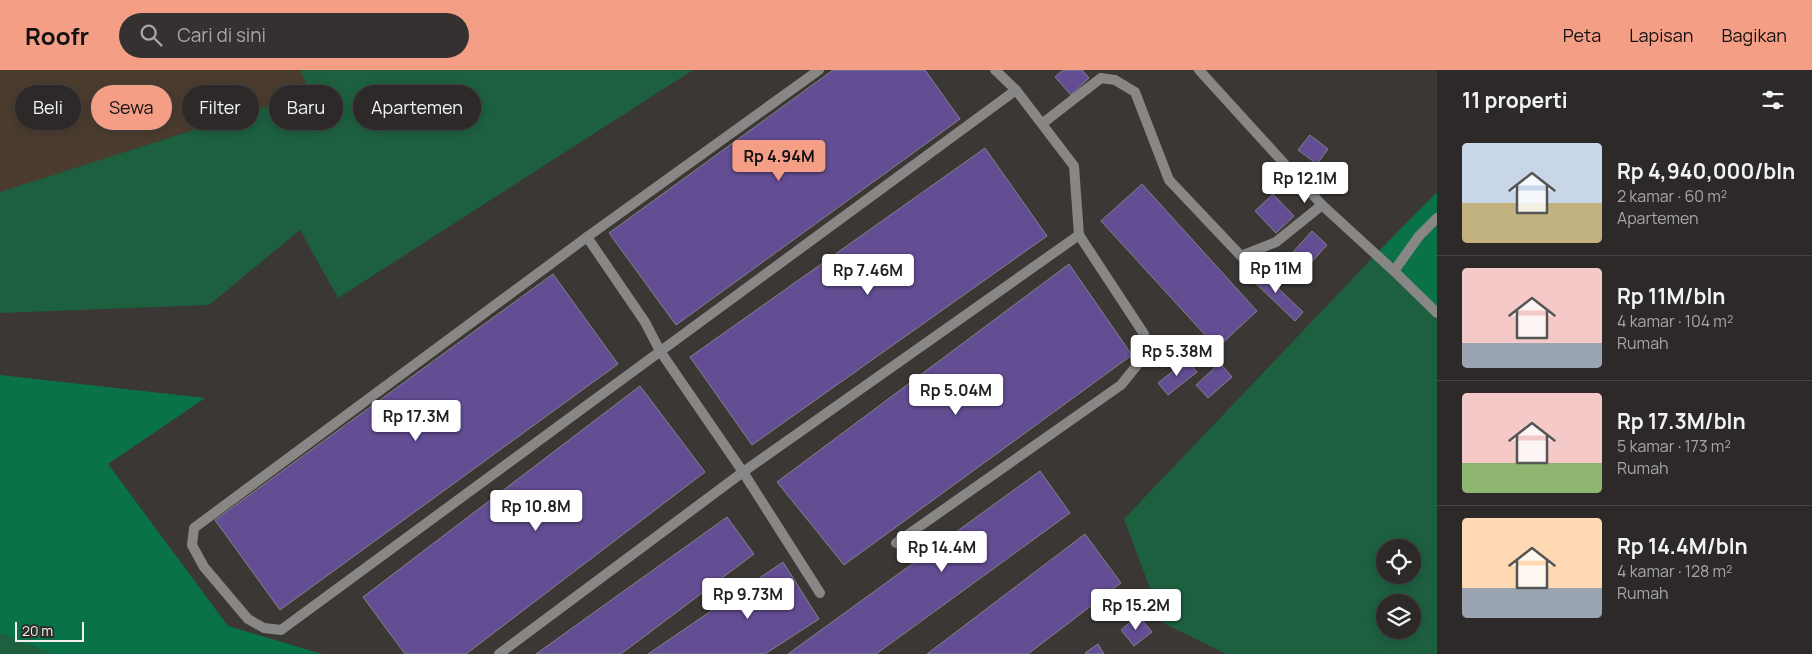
<!DOCTYPE html>
<html lang="id">
<meta charset="utf-8">
<style>
body{margin:0;font-family:Manrope,sans-serif;background:#343130;color:#f1f3f6;height:100vh;display:flex;flex-direction:column;font-size:19px;white-space:nowrap}
*{box-sizing:border-box;margin:0}
p{font-size:16px;color:#a6a6a8}
.icon{flex:none;width:28px;height:28px;fill:none;stroke:currentColor;stroke-width:2;stroke-linecap:round;stroke-linejoin:round}
.map{position:relative;flex:1;overflow:hidden}
.sheet{display:flex;flex-direction:column;background:#2c2928;width:375px}
.sheet>*{flex:none}
.hud{position:absolute;left:15px;top:15px;width:475px;height:45px;display:flex;gap:10px}
.tools{position:absolute;left:1376px;top:469px;display:grid;gap:10px}
.tools a{display:grid;place-items:center;width:45px;height:45px;border-radius:50%;background:#2c2928;box-shadow:0 2px 12px #0003,0 0 0 1px #484545;font-size:25px}
.scale{position:absolute;left:15px;bottom:12px;width:69px;box-sizing:border-box;padding-left:5px;border:2px solid #f0efee;border-top:0;font-size:14px;line-height:18px;white-space:nowrap;color:#f0efee;-webkit-text-stroke:4px #2f2d2b;paint-order:stroke}
.price{position:absolute;translate:-50% -42px;padding:0 11px;border-radius:5px;background:#fff;color:#222;font-size:16px;line-height:32px;filter:drop-shadow(0 1px 2px #0008)}
.price::after{content:'';position:absolute;left:50%;top:30px;width:15px;height:11px;margin-left:-8px;background:inherit;clip-path:polygon(0 0,100% 0,50% 100%)}
.price.selected{background:#f49e86;color:#111}
ul{padding:0;list-style:none}
li{display:flex;align-items:center;gap:15px;height:125px;padding:0 25px}
li+li{border-top:1px solid #484545}
li span{display:grid;place-items:center;flex:none;width:140px;height:100px;border-radius:5px;color:#555}
li>.icon{margin-inline-start:auto}
span .icon{width:60px;height:60px;fill:#fffc;stroke-width:1}
li b{font-size:21px}
h2{display:flex;justify-content:space-between;align-items:center;height:60px;padding:0 25px;font-size:21px}
.pill{padding:0 18px;border-radius:22px;background:#2c2928;box-shadow:0 2px 12px #0003,0 0 0 1px #484545;font-size:18px;line-height:45px}
.pill.selected{background:#f49e86;color:#111}
header{display:flex;align-items:center;gap:30px;box-sizing:border-box;height:70px;padding:0 25px;background:#f49e86;color:#111}
header strong{font-size:24px}
nav{display:flex;gap:28px;margin-inline-start:auto;font-size:18px}
.search{width:350px;height:45px;background:#343130;display:flex;align-items:center;gap:12px;box-sizing:border-box;padding:0 18px;border-radius:28px;color:#a6a6a8;font-size:19px}
main{display:flex;flex:1;min-height:0}
.map>svg:first-child{display:block}
.education{fill:#4b3c2f}
.green{fill:#1d6040;fill-rule:evenodd}
.forest{fill:#0a7247}
.building{fill:#634e94;stroke:#838285}
.lines{fill:none;stroke-linecap:round;stroke-linejoin:round}
.service{stroke:#888786;stroke-width:10}
.minor{stroke:#888786;stroke-width:10}
.tertiary{stroke:#888786;stroke-width:10}
</style>
<header>
<strong>Roofr</strong>
<div class="search"><svg class="icon" aria-label="search" viewBox="0 0 24 24"><circle cx="10" cy="10" r="6"/><path d="M15 15l6 6"/></svg>Cari di sini</div>
<nav><a>Peta</a><a>Lapisan</a><a>Bagikan</a></nav>
</header>
<main>
<div class="map">
<svg width="1437" height="584" viewBox="0 0 1437 584">
<rect width="100%" height="100%" fill="#3a3735"/>
<path class="education" d="M 0,0 L 301,0 L 309,23 L 0,122 Z"/>
<g class="green">
<path d="M 301,0 L 693,0 L 338,228 L 300,160 L 209,235 L 0,243 L 0,122 L 309,23 Z"/>
<path d="M 1378,182 L 1437,240 L 1437,584 L 1226,584 L 1163,553 L 1124,449 ZM 1385,478 L 1412,478 L 1412,505 L 1385,505 ZM 1385,532 L 1412,532 L 1412,560 L 1385,560 Z"/>
<path d="M 0,563 L 53,584 L 0,584 Z"/>
</g>
<g class="forest">
<path d="M 1437,122 L 1437,240 L 1378,182 Z"/>
<path d="M 0,305 L 205,328 L 108,394 L 228,556 L 322,584 L 53,584 L 0,563 Z"/>
</g>
<g class="building">
<path d="M 833,0 L 925,0 L 960,49 L 676,255 L 609,163 Z"/>
<path d="M 1063,0 L 1082,0 L 1089,8 L 1071,25 L 1055,7 Z"/>
<path d="M 1310,65 L 1328,79 L 1317,94 L 1298,80 Z"/>
<path d="M 985,78 L 1047,166 L 752,375 L 690,287 Z"/>
<path d="M 1142,114 L 1257,241 L 1217,278 L 1101,151 Z"/>
<path d="M 1273,124 L 1294,146 L 1276,163 L 1255,141 Z"/>
<path d="M 1312,161 L 1327,175 L 1298,207 L 1283,193 Z"/>
<path d="M 1069,194 L 1132,285 L 844,495 L 777,412 Z"/>
<path d="M 1257,198 L 1303,242 L 1295,251 L 1248,206 Z"/>
<path d="M 553,204 L 618,294 L 280,540 L 215,450 Z"/>
<path d="M 1187,290 L 1197,302 L 1168,325 L 1158,313 Z"/>
<path d="M 1220,293 L 1232,307 L 1208,328 L 1196,315 Z"/>
<path d="M 640,316 L 705,402 L 466,584 L 405,584 L 363,527 Z"/>
<path d="M 1040,401 L 1070,443 L 876,584 L 788,584 Z"/>
<path d="M 727,447 L 754,484 L 621,584 L 536,584 Z"/>
<path d="M 1085,464 L 1121,513 L 1028,584 L 927,584 Z"/>
<path d="M 783,492 L 819,549 L 765,584 L 648,584 Z"/>
<path d="M 1138,545 L 1152,562 L 1134,576 L 1121,560 Z"/>
<path d="M 1098,574 L 1104,584 L 1086,584 L 1085,583 Z"/>
</g>
<g class="lines">
<g class="service">
<path d="M 819,0 L 587,167 L 194,458 L 192,475 L 204,497 L 248,549 L 264,558 L 281,560 L 1016,20"/>
<path d="M 1043,53 L 1101,8 L 1115,10 L 1135,22 L 1169,110 L 1241,186 L 1276,172 L 1322,135"/>
<path d="M 587,167 L 645,252 L 660,281 L 743,402 L 820,523"/>
<path d="M 896,473 L 1121,315 L 1146,284 L 1144,264 L 1079,165 L 1074,96 L 1016,20 L 995,0"/>
<path d="M 499,584 L 743,402 L 1079,165"/>
</g>
<path class="minor" d="M 1394,201 L 1419,166 L 1437,148"/>
<path class="tertiary" d="M 1199,0 L 1322,135 L 1394,201 L 1437,243"/>
</g>
</svg>
<div class="tools">
<a><svg class="icon" aria-label="locate" viewBox="0 0 24 24"><circle cx="12" cy="12" r="6"/><path d="M12 2v4M12 18v4M2 12h4M18 12h4"/></svg></a>
<a><svg class="icon" aria-label="layers" viewBox="0 0 24 24"><path d="M12 4l9 5-9 5-9-5zM3 14l9 5 9-5"/></svg></a>
</div>
<div class="scale">20 m</div>
<b class="price selected" style="left:779px;top:112px">Rp 4.94M</b>
<b class="price" style="left:1305px;top:134px">Rp 12.1M</b>
<b class="price" style="left:1276px;top:224px">Rp 11M</b>
<b class="price" style="left:868px;top:226px">Rp 7.46M</b>
<b class="price" style="left:1177px;top:307px">Rp 5.38M</b>
<b class="price" style="left:956px;top:346px">Rp 5.04M</b>
<b class="price" style="left:416px;top:372px">Rp 17.3M</b>
<b class="price" style="left:536px;top:462px">Rp 10.8M</b>
<b class="price" style="left:942px;top:503px">Rp 14.4M</b>
<b class="price" style="left:748px;top:550px">Rp 9.73M</b>
<b class="price" style="left:1136px;top:561px">Rp 15.2M</b>
<div class="hud">
<a class="pill">Beli</a>
<a class="pill selected">Sewa</a>
<a class="pill">Filter</a>
<a class="pill">Baru</a>
<a class="pill">Apartemen</a>
</div>
</div>
<section class="sheet">
<h2>11 properti<svg class="icon" aria-label="filters" viewBox="0 0 24 24"><path d="M4 7h16M4 17h16"/><circle cx="9" cy="7" r="2"/><circle cx="15" cy="17" r="2"/></svg></h2>
<ul>
<li><span style="background:linear-gradient(#c9d6e8 60%,#c2b280 0)"><svg class="icon" aria-label="home" viewBox="0 0 24 24"><path d="M3 11l9-7 9 7M6 9v11h12V9"/></svg></span><div><b>Rp 4,940,000/bln</b><p>2 kamar · 60 m²</p><p>Apartemen</p></div></li>
<li><span style="background:linear-gradient(#f6c9c9 75%,#9aa5b1 0)"><svg class="icon" aria-label="home" viewBox="0 0 24 24"><path d="M3 11l9-7 9 7M6 9v11h12V9"/></svg></span><div><b>Rp 11M/bln</b><p>4 kamar · 104 m²</p><p>Rumah</p></div></li>
<li><span style="background:linear-gradient(#f6c9c9 70%,#8fb573 0)"><svg class="icon" aria-label="home" viewBox="0 0 24 24"><path d="M3 11l9-7 9 7M6 9v11h12V9"/></svg></span><div><b>Rp 17.3M/bln</b><p>5 kamar · 173 m²</p><p>Rumah</p></div></li>
<li><span style="background:linear-gradient(#ffd9b3 70%,#9aa5b1 0)"><svg class="icon" aria-label="home" viewBox="0 0 24 24"><path d="M3 11l9-7 9 7M6 9v11h12V9"/></svg></span><div><b>Rp 14.4M/bln</b><p>4 kamar · 128 m²</p><p>Rumah</p></div></li>
</ul>
</section>
</main>
